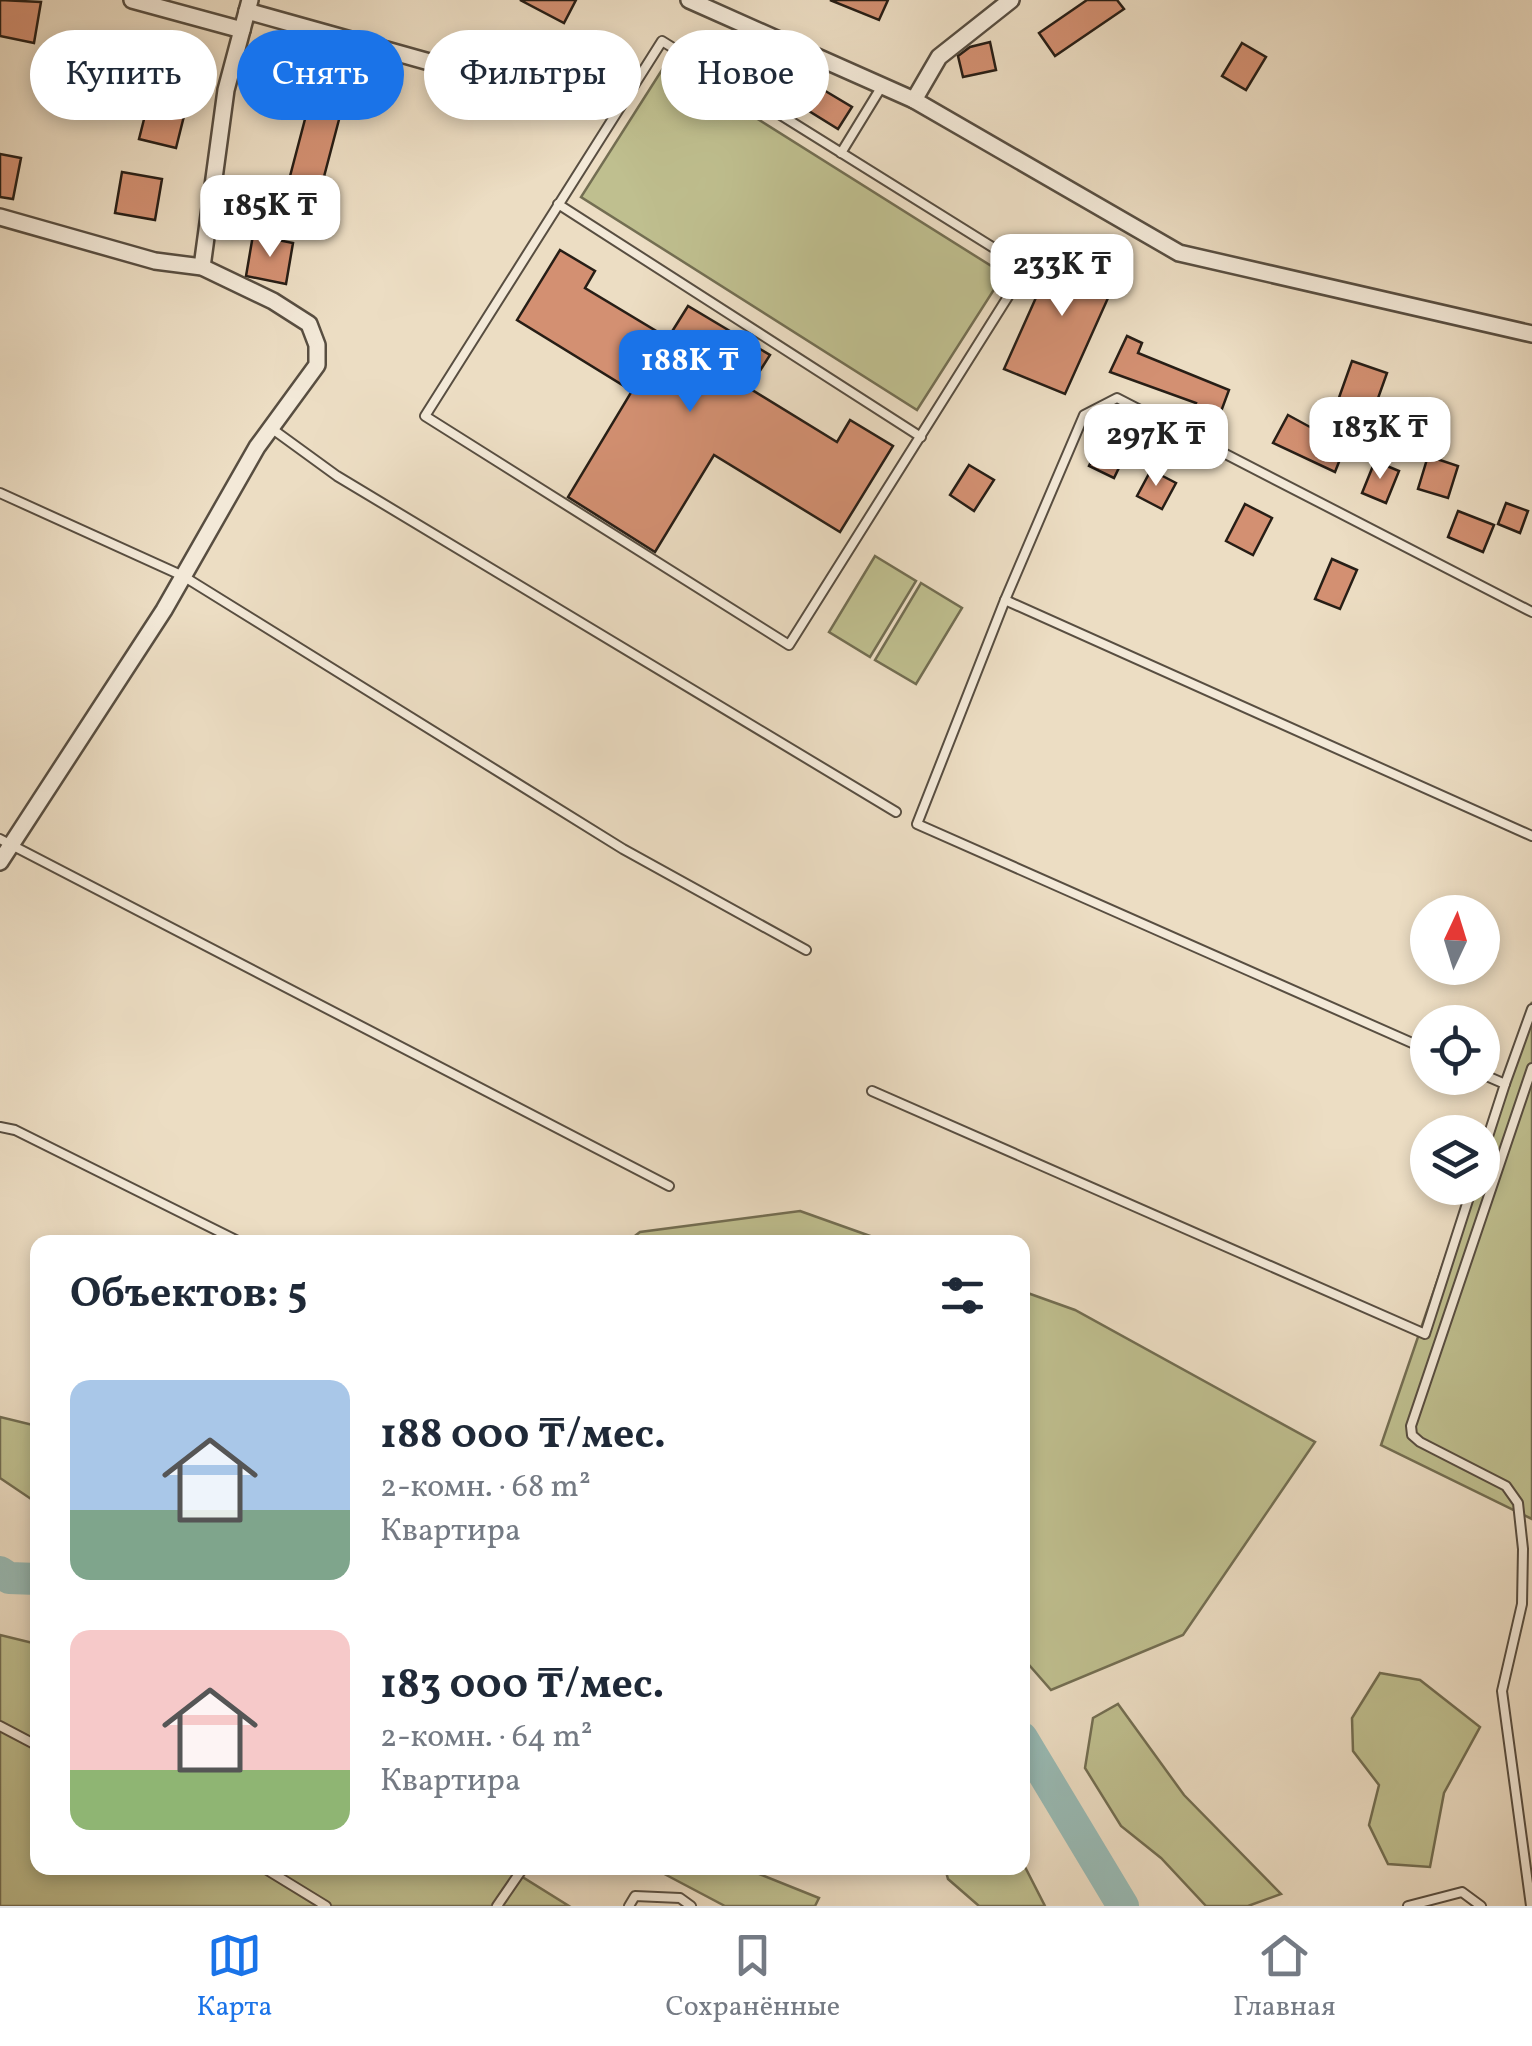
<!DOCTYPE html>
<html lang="ru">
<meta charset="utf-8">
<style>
body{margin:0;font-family:Vollkorn,serif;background:#f6f6f7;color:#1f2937;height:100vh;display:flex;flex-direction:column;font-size:38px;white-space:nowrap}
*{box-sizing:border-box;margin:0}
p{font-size:32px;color:#747a83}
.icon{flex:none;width:55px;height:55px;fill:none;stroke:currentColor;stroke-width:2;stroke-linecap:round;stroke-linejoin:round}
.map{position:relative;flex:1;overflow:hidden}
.panel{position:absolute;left:30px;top:1235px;width:1000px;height:640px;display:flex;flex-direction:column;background:#fff;border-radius:20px;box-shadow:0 5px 15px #0003}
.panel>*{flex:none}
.hud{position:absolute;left:30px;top:30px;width:1000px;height:90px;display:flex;gap:20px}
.needle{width:65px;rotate:4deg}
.controls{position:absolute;left:1410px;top:895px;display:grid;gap:20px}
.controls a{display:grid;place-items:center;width:90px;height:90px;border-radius:50%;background:#fff;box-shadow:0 5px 15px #0003;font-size:50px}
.price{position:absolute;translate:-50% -85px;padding:0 22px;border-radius:20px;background:#fff;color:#222;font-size:32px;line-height:65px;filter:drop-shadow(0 2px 5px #0008)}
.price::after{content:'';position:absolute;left:50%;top:60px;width:30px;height:22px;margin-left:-15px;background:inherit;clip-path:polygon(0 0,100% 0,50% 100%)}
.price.active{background:#1a73e8;color:#fff}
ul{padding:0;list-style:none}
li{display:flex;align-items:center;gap:30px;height:250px;padding:0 40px}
li span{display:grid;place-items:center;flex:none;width:280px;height:200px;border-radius:20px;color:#555}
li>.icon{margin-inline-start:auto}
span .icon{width:120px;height:120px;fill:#fffc;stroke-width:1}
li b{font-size:42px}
h2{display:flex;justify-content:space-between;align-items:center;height:120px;padding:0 40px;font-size:42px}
.tag{padding:0 35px;border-radius:45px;background:#fff;box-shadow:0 5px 15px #0003;font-size:35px;line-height:90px}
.tag.active{background:#1a73e8;color:#fff}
.tab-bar{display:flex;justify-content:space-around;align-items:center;height:140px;border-top:2px solid #e0e1e3;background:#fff;font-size:28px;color:#747a83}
.tab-bar a{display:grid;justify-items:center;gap:5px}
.tab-bar .active{color:#1a73e8}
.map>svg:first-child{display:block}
.green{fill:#bfbf8f;stroke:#736e52;stroke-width:2.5}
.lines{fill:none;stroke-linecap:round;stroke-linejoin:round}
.river{stroke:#99bbb5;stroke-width:32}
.building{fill:#d39072;stroke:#271e16;stroke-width:2.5}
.service-casing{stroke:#584e41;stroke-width:12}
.minor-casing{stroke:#584e41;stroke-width:20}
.service{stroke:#f3e9d8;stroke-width:8}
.minor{stroke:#f3e9d8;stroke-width:15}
</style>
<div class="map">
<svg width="1532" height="1906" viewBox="0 0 1532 1906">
<rect width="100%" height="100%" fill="#ecddc3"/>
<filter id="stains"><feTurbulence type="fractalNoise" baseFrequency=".002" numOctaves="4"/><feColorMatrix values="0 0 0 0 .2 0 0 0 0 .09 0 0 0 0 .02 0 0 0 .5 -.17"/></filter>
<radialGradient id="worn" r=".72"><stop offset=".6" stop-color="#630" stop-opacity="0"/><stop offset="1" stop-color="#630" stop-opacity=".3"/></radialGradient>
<g class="green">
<path d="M 667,62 L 1004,274 L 917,410 L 581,197 Z"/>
<path d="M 875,556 L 916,581 L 870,657 L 829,632 Z"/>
<path d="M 921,583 L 962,608 L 916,684 L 875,660 Z"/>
<path d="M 1532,1002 L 1532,1519 L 1381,1445 L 1469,1188 L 1482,1188 L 1483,1147 Z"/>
<path d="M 800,1211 L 887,1242 L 627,1242 L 640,1232 Z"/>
<path d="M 1022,1291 L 1075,1310 L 1315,1442 L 1183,1635 L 1051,1690 L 1023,1658 Z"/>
<path d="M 0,1417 L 37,1426 L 37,1503 L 0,1478 Z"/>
<path d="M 0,1635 L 37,1644 L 38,1868 L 508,1868 L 569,1906 L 0,1906 Z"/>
<path d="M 1380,1673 L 1420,1680 L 1480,1727 L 1444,1793 L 1430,1867 L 1388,1864 L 1369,1825 L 1379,1785 L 1353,1751 L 1352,1718 Z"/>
<path d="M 1118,1704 L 1184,1795 L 1281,1894 L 1248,1906 L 1206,1906 L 1161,1858 L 1121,1826 L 1085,1768 L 1093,1718 Z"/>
<path d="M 1023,1863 L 1045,1906 L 979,1906 L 948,1879 L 945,1868 L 1022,1868 Z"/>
<path d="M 653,1868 L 744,1868 L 819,1898 L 815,1906 L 725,1906 Z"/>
</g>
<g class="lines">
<g class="river">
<path d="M 0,1572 L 9,1578 L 38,1579"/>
<path d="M 1022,1738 L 1123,1906"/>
</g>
</g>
<g class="building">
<path d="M 0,0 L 41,2 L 34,43 L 0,36 Z"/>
<path d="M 520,0 L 576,0 L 564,23 Z"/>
<path d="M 830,0 L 888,0 L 879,20 Z"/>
<path d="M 1087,0 L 1117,0 L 1124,9 L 1055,56 L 1039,33 Z"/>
<path d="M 990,42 L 996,70 L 963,77 L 958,56 L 970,47 Z"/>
<path d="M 1242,43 L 1266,57 L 1246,90 L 1222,76 Z"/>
<path d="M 175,50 L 199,56 L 176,148 L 139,139 L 160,56 L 173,59 Z"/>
<path d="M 314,85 L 346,93 L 321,188 L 289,180 Z"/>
<path d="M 822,89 L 852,107 L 838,129 L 809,111 Z"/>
<path d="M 0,154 L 21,158 L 13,199 L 0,197 Z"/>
<path d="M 122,172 L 162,179 L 155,220 L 115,213 Z"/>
<path d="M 253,235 L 293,243 L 286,284 L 246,276 Z"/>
<path d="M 1060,244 L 1121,269 L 1065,394 L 1004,369 Z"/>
<path d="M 560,250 L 595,271 L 585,288 L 668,338 L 688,306 L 770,355 L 749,388 L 837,442 L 850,420 L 893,446 L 840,532 L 714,455 L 655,552 L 568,497 L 632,391 L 517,320 Z"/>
<path d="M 1127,336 L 1142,343 L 1138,353 L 1229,390 L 1219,417 L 1194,408 L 1196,403 L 1110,372 Z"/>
<path d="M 1352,361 L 1387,373 L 1371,418 L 1336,406 Z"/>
<path d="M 1288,415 L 1321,433 L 1322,429 L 1348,439 L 1335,472 L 1273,443 Z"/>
<path d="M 1102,439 L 1127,451 L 1114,478 L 1089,466 Z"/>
<path d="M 1428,456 L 1458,466 L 1448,498 L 1418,489 Z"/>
<path d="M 1375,461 L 1399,471 L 1386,503 L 1362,493 Z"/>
<path d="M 969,465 L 994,480 L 974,511 L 950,495 Z"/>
<path d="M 1151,470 L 1176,483 L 1162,509 L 1137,496 Z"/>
<path d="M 1506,503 L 1528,511 L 1520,533 L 1498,524 Z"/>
<path d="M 1245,504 L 1272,518 L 1253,555 L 1226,541 Z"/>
<path d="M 1458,511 L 1494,525 L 1483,552 L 1448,537 Z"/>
<path d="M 1332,559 L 1357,570 L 1340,609 L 1315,599 Z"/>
</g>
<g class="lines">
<defs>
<g id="service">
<path d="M 662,41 L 1026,268 L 789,645 L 425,416 Z"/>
<path d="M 841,153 L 882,86"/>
<path d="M 558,204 L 921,437"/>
<path d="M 271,428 L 337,476 L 896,812"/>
<path d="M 0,493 L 183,576 L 623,849 L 806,950"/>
<path d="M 1005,600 L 1532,836"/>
<path d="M 0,839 L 669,1186"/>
<path d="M 1428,1050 L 917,824 L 1005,600 L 1084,415 L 1117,398 L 1532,612"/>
<path d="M 1482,1074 L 1505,1084 L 1482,1155"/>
<path d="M 1505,1084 L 1532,1009"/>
<path d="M 872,1091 L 1425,1334 L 1472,1188"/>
<path d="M 0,1127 L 15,1130 L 240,1242"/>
<path d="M 0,1726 L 38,1746"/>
<path d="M 264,1868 L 326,1906"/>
<path d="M 497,1906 L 523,1868"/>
<path d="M 629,1906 L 635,1896 L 680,1898 L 691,1906"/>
<path d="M 1408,1906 L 1462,1892 L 1481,1906"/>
<path d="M 1531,1906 L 1502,1691 L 1522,1604 L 1523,1549 L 1518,1503 L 1506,1486 L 1420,1442 L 1412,1435 L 1411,1426 L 1532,1068"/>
</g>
<g id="minor">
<path d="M 132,0 L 242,30"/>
<path d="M 689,0 L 914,100 L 1179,253 L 1532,334"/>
<path d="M 247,11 L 483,77"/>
<path d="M 914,100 L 939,57 L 1011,0"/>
<path d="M 0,217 L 155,261 L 202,267 L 273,301 L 309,324 L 317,345 L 317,365 L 257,447 L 164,610 L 0,862"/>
<path d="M 202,267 L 226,90 L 250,0"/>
</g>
</defs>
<use href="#service" class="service-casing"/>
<use href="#minor" class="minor-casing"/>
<use href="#service" class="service"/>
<use href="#minor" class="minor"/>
</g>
<rect width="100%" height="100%" filter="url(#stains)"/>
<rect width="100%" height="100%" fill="url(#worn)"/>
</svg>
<div class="controls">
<a><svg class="needle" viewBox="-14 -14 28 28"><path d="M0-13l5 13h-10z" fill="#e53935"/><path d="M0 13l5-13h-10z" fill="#747a83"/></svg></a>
<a><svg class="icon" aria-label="locate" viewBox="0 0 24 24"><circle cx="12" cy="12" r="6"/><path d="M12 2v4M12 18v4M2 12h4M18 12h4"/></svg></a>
<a><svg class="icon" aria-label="layers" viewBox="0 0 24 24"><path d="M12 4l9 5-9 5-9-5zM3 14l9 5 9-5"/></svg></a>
</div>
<b class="price" style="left:270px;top:260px">185K ₸</b>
<b class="price" style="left:1062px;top:319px">233K ₸</b>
<b class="price active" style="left:690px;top:415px">188K ₸</b>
<b class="price" style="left:1380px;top:482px">183K ₸</b>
<b class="price" style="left:1156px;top:489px">297K ₸</b>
<div class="hud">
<a class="tag">Купить</a>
<a class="tag active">Снять</a>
<a class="tag">Фильтры</a>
<a class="tag">Новое</a>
</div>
<section class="panel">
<h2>Объектов: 5<svg class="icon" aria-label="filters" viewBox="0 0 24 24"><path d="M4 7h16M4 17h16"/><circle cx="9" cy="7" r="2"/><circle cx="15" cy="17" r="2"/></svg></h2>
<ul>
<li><span style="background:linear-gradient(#a9c7e8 65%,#7fa58c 0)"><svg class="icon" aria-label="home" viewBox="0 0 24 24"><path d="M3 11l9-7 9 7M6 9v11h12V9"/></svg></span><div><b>188 000 ₸/мес.</b><p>2-комн. · 68 m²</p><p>Квартира</p></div></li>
<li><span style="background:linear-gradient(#f6c9c9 70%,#8fb573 0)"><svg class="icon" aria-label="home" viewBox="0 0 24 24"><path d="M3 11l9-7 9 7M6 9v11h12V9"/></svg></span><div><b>183 000 ₸/мес.</b><p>2-комн. · 64 m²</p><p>Квартира</p></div></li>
</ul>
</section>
</div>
<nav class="tab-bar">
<a class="active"><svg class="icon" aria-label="map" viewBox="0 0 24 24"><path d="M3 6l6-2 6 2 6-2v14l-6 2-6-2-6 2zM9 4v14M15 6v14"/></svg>Карта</a>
<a><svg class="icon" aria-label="saved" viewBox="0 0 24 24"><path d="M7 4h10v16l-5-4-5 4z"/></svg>Сохранённые</a>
<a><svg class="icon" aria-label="home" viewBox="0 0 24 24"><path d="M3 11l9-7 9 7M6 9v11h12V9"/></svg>Главная</a>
</nav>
